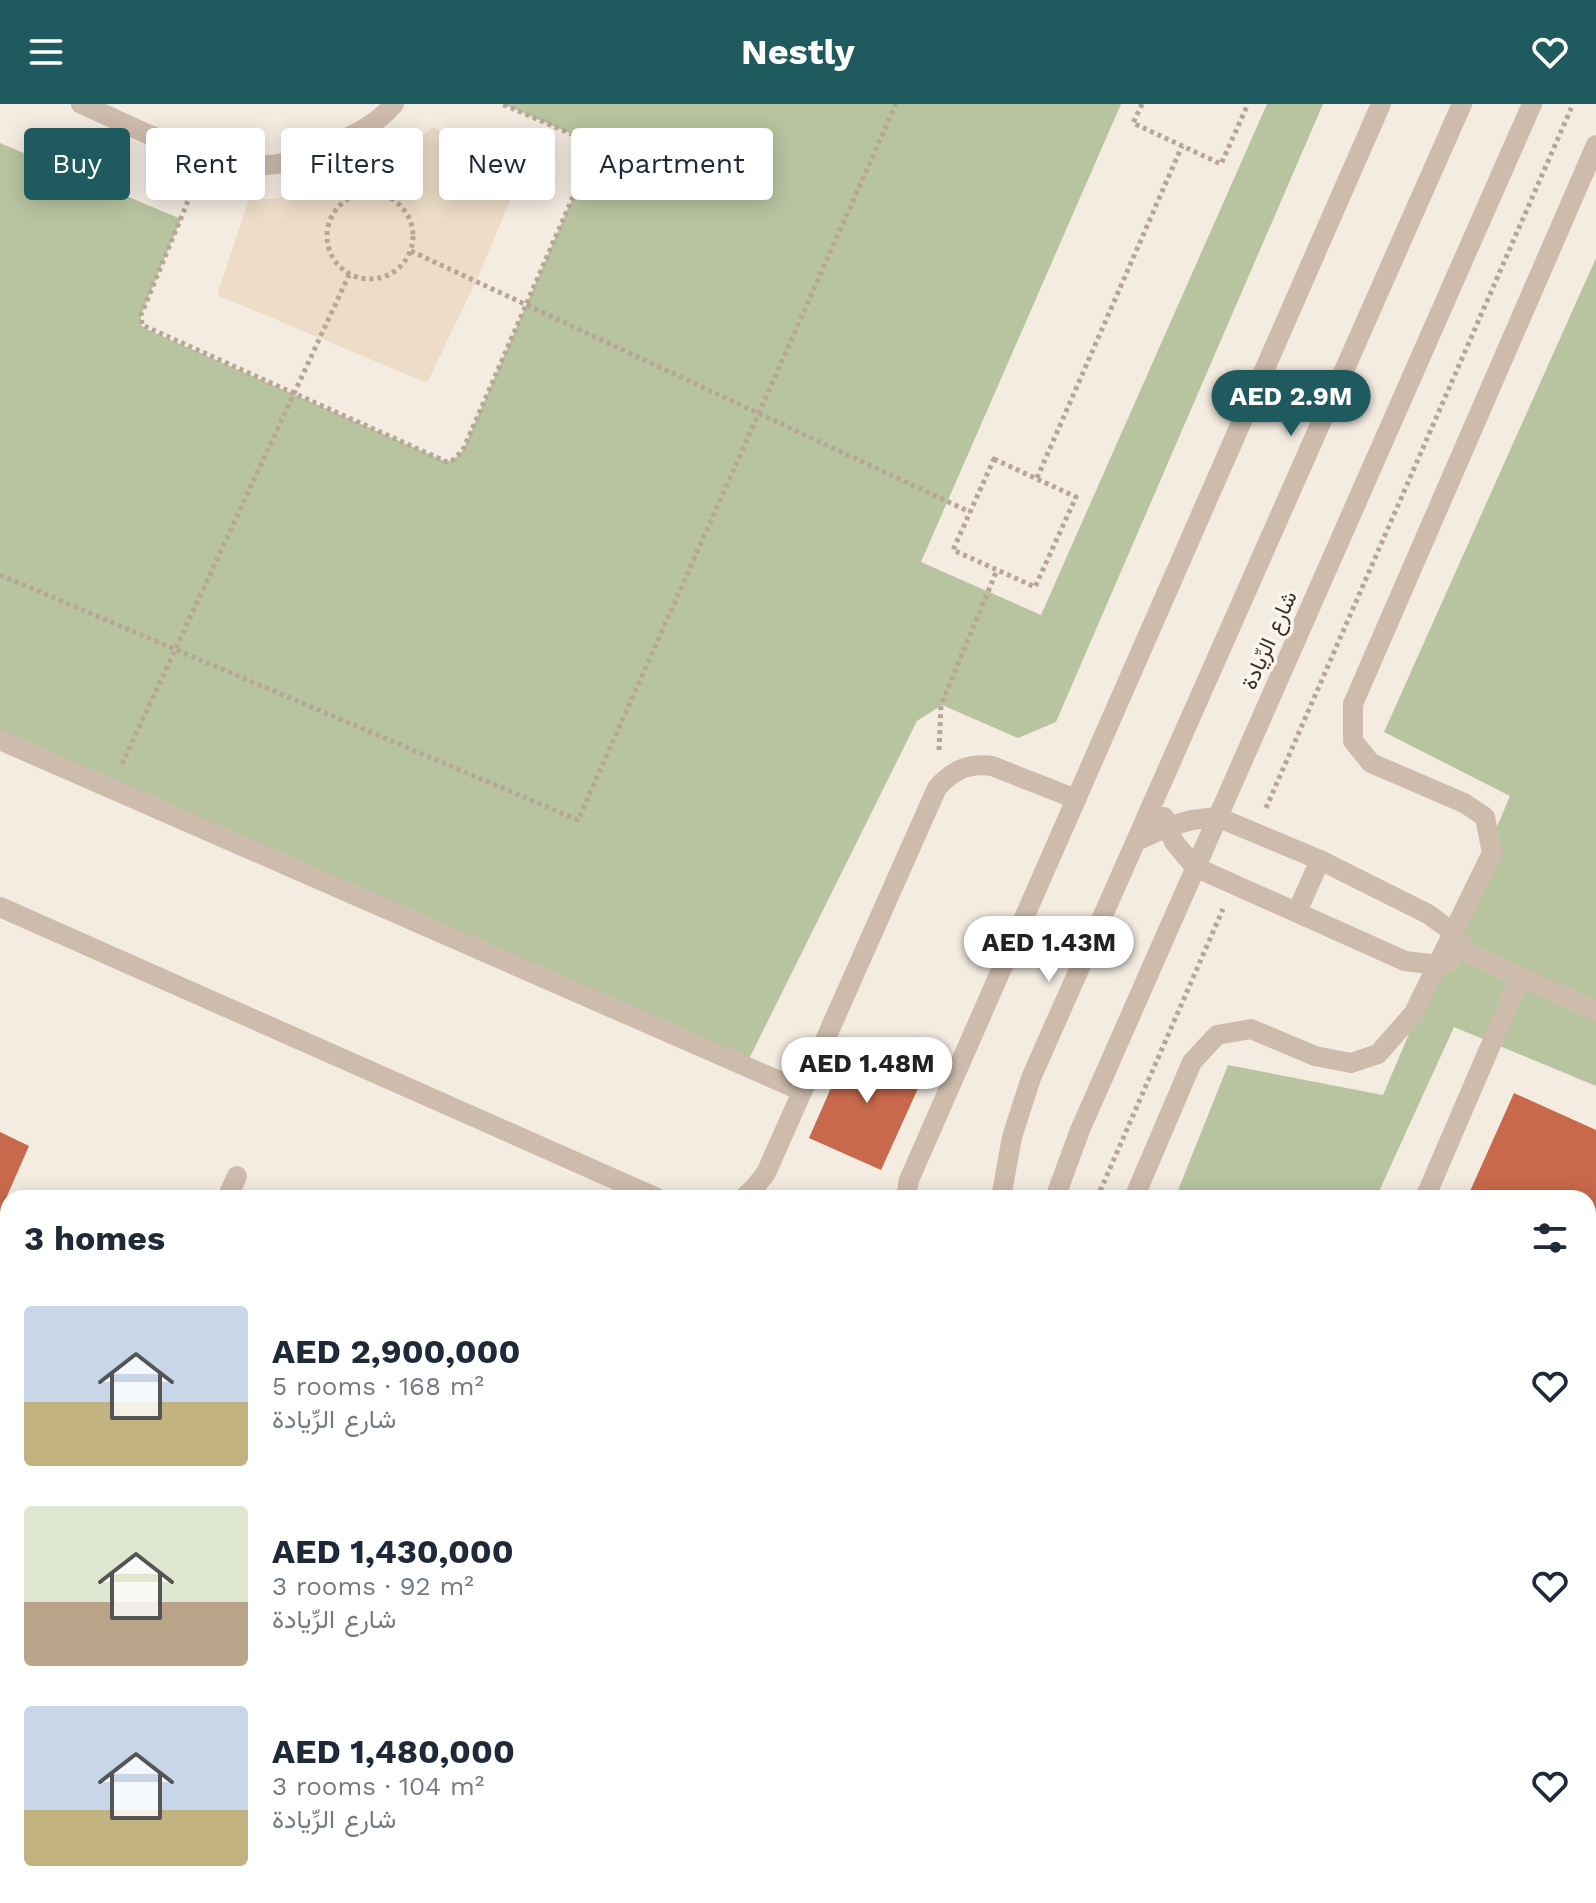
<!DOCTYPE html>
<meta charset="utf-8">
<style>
body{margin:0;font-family:"Work Sans",Vazirmatn,sans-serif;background:#f6f6f7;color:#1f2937;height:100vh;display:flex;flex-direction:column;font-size:30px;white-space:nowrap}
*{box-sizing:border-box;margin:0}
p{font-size:26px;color:#747a83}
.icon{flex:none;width:44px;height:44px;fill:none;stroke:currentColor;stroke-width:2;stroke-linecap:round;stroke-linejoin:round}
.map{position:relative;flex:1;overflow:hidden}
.panel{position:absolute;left:0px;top:1086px;width:1596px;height:714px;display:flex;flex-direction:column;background:#fff;border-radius:24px 24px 0 0;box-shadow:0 4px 20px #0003}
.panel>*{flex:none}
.banner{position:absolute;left:24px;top:24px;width:800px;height:72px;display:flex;gap:16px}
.price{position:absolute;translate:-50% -68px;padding:0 18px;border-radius:28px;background:#fff;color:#222;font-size:26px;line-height:52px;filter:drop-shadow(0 2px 4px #0008)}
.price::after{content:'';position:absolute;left:50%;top:48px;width:24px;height:18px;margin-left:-12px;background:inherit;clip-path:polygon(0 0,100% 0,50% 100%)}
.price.current{background:#1f5a5e;color:#fff}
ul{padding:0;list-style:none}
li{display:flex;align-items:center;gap:24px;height:200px;padding:0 24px}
li span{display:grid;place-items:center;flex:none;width:224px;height:160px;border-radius:8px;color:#555}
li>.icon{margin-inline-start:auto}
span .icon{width:96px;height:96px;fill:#fffc;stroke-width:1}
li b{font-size:34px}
h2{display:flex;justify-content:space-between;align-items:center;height:96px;padding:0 24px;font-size:34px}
.pill{padding:0 28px;border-radius:8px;background:#fff;box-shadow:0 4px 20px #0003;font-size:28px;line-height:72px}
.pill.current{background:#1f5a5e;color:#fff}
header{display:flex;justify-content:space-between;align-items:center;height:104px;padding:0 24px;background:#1f5a5e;color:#fff;font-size:36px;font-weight:700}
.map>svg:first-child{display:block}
.green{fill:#b8c4a0}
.plaza{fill:#ecdcc8}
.building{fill:#c8694b}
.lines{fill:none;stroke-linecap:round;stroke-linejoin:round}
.path{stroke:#b9a596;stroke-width:5;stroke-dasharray:4 4;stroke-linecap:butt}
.minor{stroke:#cdbbac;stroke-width:20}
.labels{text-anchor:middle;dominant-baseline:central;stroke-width:7;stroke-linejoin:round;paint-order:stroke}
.street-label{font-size:22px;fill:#3b302b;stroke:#fbf5ee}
</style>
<header><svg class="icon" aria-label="menu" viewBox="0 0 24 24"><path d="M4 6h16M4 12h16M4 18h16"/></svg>Nestly<svg class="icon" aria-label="heart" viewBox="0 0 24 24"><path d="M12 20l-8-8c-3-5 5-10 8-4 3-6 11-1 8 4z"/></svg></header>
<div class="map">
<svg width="1596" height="1799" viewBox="0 0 1596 1799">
<rect width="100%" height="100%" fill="#f4ebe1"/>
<g class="green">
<path d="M 502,0 L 1121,0 L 921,458 L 1041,511 L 1267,0 L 1323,0 L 1056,618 L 1018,634 L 942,601 L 917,617 L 745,963 L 0,636 L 0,39 L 181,115 L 141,211 L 141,221 L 146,225 L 447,358 L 458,352 L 463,346 L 592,49 L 591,42 L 581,34 Z"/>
<path d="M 1596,154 L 1596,982 L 1454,923 L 1376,1094 L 1175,1094 L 1228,961 L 1383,991 L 1510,692 L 1384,628 Z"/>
<path d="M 895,1792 L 1062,1792 L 1058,1799 L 893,1799 Z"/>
</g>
<path class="plaza" d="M 433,23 L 520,73 L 476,177 L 427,279 L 217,191 L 249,95 L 274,95 L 348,76 L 397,52 Z"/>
<g class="building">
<path d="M 852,936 L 925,969 L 881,1066 L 809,1034 Z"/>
<path d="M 1514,989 L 1596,1026 L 1596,1206 L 1588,1202 L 1588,1094 L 1467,1094 Z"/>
<path d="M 0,1028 L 29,1042 L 0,1108 L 8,1112 L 8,1264 L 0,1260 Z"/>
<path d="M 1588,1333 L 1596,1337 L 1596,1703 L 1588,1700 Z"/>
</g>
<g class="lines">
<g class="path">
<path d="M 1142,0 L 1133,19 L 1221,60 L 1248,0"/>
<path d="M 344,62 L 353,92"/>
<path d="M 197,75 L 141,211 L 142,221 L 447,358 L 453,356 L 463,346 L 592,49 L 591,42 L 581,34 L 502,0"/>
<circle cx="370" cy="132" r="43"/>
<path d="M 411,147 L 970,408"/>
<path d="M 994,355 L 1076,393 L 1035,483 L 953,446 Z"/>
<path d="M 1037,374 L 1182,42"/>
<path d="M 0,471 L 578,716 L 896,0"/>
<path d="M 939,646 L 941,601 L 997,466"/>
<path d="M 122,660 L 349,171"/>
<path d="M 1266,704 L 1573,0"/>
<path d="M 1097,1094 L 1223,805"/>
<path d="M 783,1799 L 786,1792"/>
</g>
<g class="minor">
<path d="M 81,0 C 138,24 206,64 268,61 C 289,60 308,50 327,42 C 353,32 376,21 394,0"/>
<path d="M 0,636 L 802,987"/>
<path d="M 1164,713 L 1174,738 L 1195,763 L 1405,857 L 1439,861 L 1450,857"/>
<path d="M 1137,737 L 1167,723 L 1192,716 L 1217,713 L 1320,756 L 1428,810 L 1454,829 L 1468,849 L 1596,907"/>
<path d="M 0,803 L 657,1094"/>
<path d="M 1297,808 L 1320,756"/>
<path d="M 227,1094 L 237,1072"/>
<path d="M 743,1094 L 755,1083 L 766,1069 L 937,684 C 953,666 968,659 992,662 L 1076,695"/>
<path d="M 906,1094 L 909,1076 L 1381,0"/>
<path d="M 1001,1094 L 1012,1033 L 1031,974 L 1462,0"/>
<path d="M 1055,1094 L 1080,1026 L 1532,0"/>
<path d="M 1134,1094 L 1192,958 L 1217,931 L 1251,925 L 1315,952 L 1351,959 L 1378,950 L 1414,909 L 1492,749 L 1485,713 L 1464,699 L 1371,659 L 1353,637 L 1353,600 L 1596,41"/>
<path d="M 1425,1094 L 1520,873"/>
<path d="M 1588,1306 L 1596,1309"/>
<path d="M 0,1586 L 8,1569"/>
<path d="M 0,1777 L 8,1783"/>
<path d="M 1588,1784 L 1596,1787"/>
<path d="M 20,1792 L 30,1799"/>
<path d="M 541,1799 L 544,1792"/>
<path d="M 616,1799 L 619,1792"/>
<path d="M 682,1799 L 684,1792"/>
<path d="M 700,1799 L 706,1792"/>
<path d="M 831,1799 L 834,1792"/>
<path d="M 1122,1799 L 1125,1792"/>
</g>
</g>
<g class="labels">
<g class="street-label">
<text transform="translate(1269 536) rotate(-66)">شارع الرِّيادة</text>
</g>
</g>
</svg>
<b class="price current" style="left:1291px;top:334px">AED 2.9M</b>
<b class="price" style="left:1049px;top:880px">AED 1.43M</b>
<b class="price" style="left:867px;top:1001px">AED 1.48M</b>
<div class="banner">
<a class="pill current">Buy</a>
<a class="pill">Rent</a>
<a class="pill">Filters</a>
<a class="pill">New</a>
<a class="pill">Apartment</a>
</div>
<section class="panel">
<h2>3 homes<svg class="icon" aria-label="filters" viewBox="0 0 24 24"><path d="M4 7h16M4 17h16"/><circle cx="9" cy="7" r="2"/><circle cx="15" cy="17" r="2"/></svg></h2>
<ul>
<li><span style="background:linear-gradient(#c9d6e8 60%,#c2b280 0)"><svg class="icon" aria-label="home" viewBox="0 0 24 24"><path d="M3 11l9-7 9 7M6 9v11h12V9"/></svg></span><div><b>AED 2,900,000</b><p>5 rooms · 168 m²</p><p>شارع الرِّيادة</p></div><svg class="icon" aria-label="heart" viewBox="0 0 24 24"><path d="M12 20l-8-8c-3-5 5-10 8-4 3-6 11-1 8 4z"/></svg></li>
<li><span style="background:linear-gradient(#dfe7d0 60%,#b9a48a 0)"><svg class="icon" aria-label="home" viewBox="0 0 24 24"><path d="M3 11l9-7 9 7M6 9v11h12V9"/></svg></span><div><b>AED 1,430,000</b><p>3 rooms · 92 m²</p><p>شارع الرِّيادة</p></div><svg class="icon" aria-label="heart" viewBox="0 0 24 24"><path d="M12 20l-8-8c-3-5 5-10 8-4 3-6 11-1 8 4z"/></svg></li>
<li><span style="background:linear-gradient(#c9d6e8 65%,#c2b280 0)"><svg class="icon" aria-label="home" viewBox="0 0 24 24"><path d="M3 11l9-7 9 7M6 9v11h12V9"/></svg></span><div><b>AED 1,480,000</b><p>3 rooms · 104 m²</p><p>شارع الرِّيادة</p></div><svg class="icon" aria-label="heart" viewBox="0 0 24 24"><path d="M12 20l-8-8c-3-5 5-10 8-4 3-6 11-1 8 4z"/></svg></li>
</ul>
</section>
</div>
